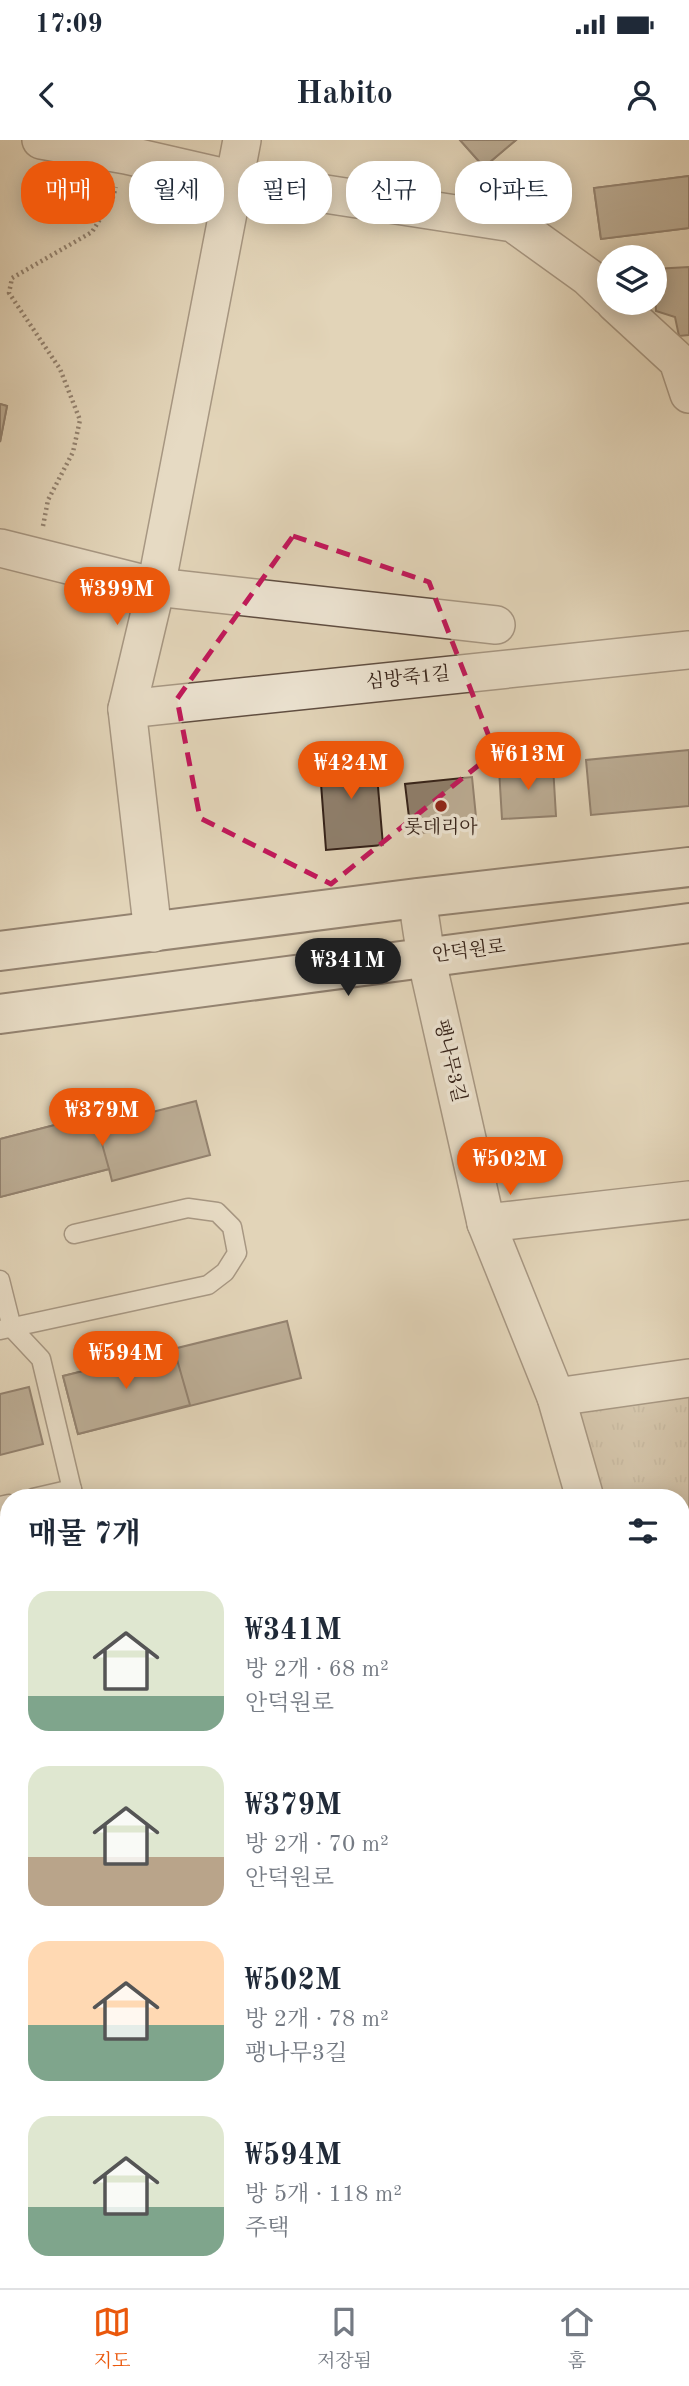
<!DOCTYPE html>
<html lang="ko">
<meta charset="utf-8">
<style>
body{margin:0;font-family:"Old Standard TT","Noto Serif KR",serif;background:#f2f2f3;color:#1f2937;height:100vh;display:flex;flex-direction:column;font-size:26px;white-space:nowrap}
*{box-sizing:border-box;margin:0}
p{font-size:23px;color:#747a83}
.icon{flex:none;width:38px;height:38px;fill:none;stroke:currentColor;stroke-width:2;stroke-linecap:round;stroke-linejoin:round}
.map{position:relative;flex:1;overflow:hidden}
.side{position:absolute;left:0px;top:1349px;width:690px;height:800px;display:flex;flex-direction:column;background:#fff;border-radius:28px 28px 0 0;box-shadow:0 4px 18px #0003}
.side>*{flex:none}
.hud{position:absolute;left:21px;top:21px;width:648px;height:63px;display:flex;gap:14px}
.controls{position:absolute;left:597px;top:105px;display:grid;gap:14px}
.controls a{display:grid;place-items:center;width:70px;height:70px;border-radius:50%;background:#fff;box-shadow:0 4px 18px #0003;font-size:35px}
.price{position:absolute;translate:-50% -60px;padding:0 16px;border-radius:24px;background:#ea580c;color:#fff;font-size:23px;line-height:46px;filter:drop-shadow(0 2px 4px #0008)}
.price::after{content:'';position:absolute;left:50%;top:42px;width:21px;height:16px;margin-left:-10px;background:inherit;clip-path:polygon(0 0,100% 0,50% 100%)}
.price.current{background:#222;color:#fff}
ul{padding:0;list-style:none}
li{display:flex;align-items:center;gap:21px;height:175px;padding:0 28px}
li span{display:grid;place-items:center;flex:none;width:196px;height:140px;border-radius:21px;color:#555}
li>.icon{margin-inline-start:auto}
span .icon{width:84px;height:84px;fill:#fffc;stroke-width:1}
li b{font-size:30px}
h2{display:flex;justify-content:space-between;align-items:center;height:84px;padding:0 28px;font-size:30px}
.pill{padding:0 24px;border-radius:28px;background:#fff;box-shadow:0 4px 18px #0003;font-size:24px;line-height:63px}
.pill.current{background:#ea580c;color:#fff}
.status{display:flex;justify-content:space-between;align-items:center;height:49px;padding:0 35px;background:#fff;direction:ltr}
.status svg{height:19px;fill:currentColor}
header{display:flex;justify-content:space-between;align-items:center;height:91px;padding:0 28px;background:#fff;font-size:32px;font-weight:600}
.tab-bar{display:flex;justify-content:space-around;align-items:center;height:98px;border-top:2px solid #e0e1e3;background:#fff;font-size:19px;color:#747a83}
.tab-bar a{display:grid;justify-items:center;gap:4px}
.tab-bar .current{color:#ea580c}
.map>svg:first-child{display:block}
.grass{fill:url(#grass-tufts);stroke:#7d6c5b;stroke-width:2}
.building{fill:#8f7f6c;stroke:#352219;stroke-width:2}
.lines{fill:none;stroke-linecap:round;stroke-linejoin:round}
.lane-casing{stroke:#604e41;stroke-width:21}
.street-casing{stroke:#604e41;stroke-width:40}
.secondary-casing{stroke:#352219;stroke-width:42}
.path{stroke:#352219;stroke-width:4.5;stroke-dasharray:2 3.5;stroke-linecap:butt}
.lane{stroke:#ece3d1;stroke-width:18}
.street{stroke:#ece3d1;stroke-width:37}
.secondary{stroke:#ece3d1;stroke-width:38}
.marked{fill:none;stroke:#c2185b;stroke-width:5;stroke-dasharray:14 9;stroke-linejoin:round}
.poi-dot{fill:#8f2418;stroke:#ece3d1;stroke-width:2.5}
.labels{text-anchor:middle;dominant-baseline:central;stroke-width:7;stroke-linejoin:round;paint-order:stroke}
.street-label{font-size:19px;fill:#352219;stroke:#ece3d1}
.poi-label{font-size:19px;fill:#352219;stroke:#ece3d1}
</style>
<div class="status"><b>17:09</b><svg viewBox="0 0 49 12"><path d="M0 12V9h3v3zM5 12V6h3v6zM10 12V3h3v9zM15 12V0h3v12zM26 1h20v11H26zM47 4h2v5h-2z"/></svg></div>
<header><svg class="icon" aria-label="back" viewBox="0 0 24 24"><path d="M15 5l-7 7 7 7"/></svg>Habito<svg class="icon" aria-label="person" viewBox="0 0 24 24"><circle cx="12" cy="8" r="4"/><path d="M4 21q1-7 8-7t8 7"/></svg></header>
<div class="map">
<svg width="689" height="2148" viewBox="0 0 689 2148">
<defs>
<pattern id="grass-tufts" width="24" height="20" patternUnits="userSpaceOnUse" patternTransform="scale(1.75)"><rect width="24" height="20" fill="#c5b69d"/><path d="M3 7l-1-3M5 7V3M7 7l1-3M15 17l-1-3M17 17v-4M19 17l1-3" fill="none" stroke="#aa9c87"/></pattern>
</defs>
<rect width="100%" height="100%" fill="#e2d4b8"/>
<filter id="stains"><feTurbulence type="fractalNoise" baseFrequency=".00286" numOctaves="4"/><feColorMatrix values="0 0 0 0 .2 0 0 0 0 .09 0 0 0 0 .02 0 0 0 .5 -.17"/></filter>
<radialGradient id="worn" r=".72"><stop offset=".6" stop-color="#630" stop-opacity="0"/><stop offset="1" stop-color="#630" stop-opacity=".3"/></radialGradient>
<path class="grass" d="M 689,1238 L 689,1426 L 681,1427 L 681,1358 L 585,1358 L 556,1257 Z"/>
<g class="building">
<path d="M 460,0 L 516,0 L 484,27 Z"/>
<path d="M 460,0 L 516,0 L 484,27 Z"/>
<path d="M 689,36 L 689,88 L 601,99 L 594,48 Z"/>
<path d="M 689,36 L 689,88 L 601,99 L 594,48 Z"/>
<path d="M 689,127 L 689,195 L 679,196 L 675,177 L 656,171 L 654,129 Z"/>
<path d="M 0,264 L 7,266 L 0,302 Z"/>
<path d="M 0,264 L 7,266 L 0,302 Z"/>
<path d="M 689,610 L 689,666 L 591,675 L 586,620 Z"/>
<path d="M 375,612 L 383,705 L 326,710 L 319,617 Z"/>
<path d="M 553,626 L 556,676 L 502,679 L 499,629 Z"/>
<path d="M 472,637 L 477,687 L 411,694 L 405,644 Z"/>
<path d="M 196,961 L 210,1015 L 112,1041 L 109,1029 L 0,1057 L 0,999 L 94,975 L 97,986 Z"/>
<path d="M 94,975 L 109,1029 L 0,1057 L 0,999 Z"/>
<path d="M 287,1181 L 301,1238 L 78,1294 L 63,1236 Z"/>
<path d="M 174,1209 L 190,1265 L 78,1294 L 63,1236 Z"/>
<path d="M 29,1247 L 43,1304 L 0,1315 L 0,1254 Z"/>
<path d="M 9,1538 L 9,1599 L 0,1601 L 0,1540 Z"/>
</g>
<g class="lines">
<defs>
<g id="lane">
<path d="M 0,1140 L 12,1188 L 41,1219 L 74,1358"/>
<path d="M 0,1190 L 208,1145 L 225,1132 L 237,1113 L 232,1087 L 217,1072 L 188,1068 L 74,1094"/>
<path d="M 33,1358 L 72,1349"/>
<path d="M 0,1366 L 9,1364"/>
<path d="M 0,1444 L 9,1441"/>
</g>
<g id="street">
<path d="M 41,0 L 126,15 L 235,40 L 513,83 L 588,137 L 609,157"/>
<path d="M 615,163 L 678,221 L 689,254"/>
<path d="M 0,408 L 156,447 L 496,485"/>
<path d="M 127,569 L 689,510"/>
<path d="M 417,758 L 426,817 L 486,1083 L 556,1257 L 585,1358"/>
<path d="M 153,793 L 127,569 L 156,447 L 242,0"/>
<path d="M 486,1083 L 689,1060"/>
<path d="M 556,1257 L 689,1238"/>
<path d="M 681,1431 L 689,1430"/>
<path d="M 0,1667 L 9,1664"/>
<path d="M 681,1693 L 689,1722"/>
<path d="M 681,1795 L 689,1792"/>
<path d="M 0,1949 L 9,1968"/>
<path d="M 681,1991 L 689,1996"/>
<path d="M 0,2090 L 9,2088"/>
<path d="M 309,2148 L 313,2140"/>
</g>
<g id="secondary">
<path d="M 0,811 L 417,758 L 689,727"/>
<path d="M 0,874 L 689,783"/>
</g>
</defs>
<use href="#lane" class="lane-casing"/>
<use href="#street" class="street-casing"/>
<use href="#secondary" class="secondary-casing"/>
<path class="path" d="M 43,386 L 48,360 L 73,312 L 80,280 L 60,229 L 9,153 L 12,138 L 92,92 L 112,60 L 116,47"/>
<use href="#lane" class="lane"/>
<use href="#street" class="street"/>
<use href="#secondary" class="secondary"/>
</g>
<path d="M0 0H689V2148H0ZM 293,396 L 429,442 L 495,612 L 331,744 L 200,678 L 177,559 Z" fill="#e2d4b8" fill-opacity=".55" fill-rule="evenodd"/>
<path class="marked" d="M 293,396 L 429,442 L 495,612 L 331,744 L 200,678 L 177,559 Z"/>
<circle class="poi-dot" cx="441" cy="666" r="7"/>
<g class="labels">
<g class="street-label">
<text transform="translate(408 539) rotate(-6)">심방죽1길</text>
<text transform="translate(469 812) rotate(-7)">안덕원로</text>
<text transform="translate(449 921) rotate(77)">팽나무3길</text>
</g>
<g class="poi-label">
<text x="441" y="688">롯데리아</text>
</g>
</g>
<rect width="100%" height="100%" filter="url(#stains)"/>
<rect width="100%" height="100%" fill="url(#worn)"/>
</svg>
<div class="controls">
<a><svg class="icon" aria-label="layers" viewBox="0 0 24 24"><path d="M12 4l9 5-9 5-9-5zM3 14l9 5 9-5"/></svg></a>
</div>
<b class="price" style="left:117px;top:487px">₩399M</b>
<b class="price" style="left:528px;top:652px">₩613M</b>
<b class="price" style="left:351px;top:661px">₩424M</b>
<b class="price current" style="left:348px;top:858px">₩341M</b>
<b class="price" style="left:102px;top:1008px">₩379M</b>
<b class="price" style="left:510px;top:1057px">₩502M</b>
<b class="price" style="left:126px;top:1251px">₩594M</b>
<div class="hud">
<a class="pill current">매매</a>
<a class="pill">월세</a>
<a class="pill">필터</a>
<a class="pill">신규</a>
<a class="pill">아파트</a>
</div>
<section class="side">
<h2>매물 7개<svg class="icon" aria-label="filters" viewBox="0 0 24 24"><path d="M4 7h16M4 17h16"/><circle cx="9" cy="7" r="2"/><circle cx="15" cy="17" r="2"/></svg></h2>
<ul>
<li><span style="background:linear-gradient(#dfe7d0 75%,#7fa58c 0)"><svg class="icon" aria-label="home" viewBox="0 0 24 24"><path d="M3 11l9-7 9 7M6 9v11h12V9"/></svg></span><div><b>₩341M</b><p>방 2개 · 68 m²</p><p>안덕원로</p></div></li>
<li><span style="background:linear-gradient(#dfe7d0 65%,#b9a48a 0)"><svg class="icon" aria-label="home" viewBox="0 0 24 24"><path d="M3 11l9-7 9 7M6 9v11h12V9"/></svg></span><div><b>₩379M</b><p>방 2개 · 70 m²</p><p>안덕원로</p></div></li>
<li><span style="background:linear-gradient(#ffd9b3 60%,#7fa58c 0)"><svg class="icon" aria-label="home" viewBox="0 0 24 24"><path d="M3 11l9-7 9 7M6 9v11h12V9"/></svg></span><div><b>₩502M</b><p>방 2개 · 78 m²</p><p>팽나무3길</p></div></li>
<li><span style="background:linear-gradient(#dfe7d0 65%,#7fa58c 0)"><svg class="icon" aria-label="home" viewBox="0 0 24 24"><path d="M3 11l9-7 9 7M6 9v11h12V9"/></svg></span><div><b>₩594M</b><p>방 5개 · 118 m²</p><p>주택</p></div></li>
</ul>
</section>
</div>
<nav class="tab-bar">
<a class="current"><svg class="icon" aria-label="map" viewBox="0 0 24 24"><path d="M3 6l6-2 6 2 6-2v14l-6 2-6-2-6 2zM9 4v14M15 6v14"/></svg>지도</a>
<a><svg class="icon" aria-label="saved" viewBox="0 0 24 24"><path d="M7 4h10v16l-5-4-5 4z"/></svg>저장됨</a>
<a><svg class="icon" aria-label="home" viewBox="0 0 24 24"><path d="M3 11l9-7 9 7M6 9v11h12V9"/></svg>홈</a>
</nav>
